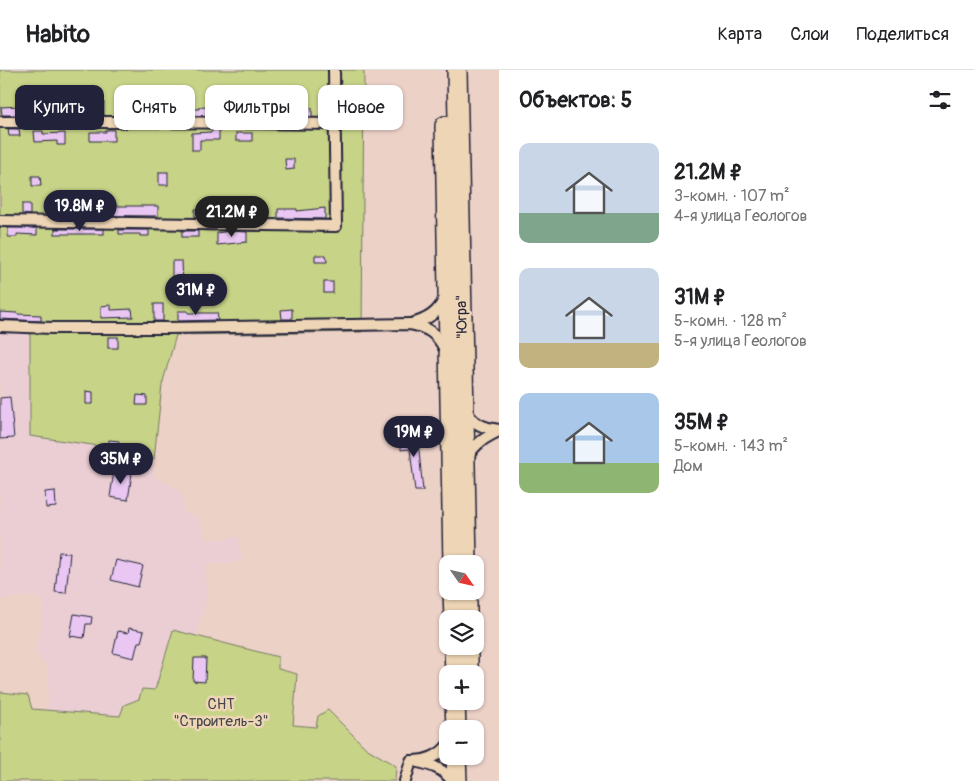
<!DOCTYPE html>
<html lang="ru">
<meta charset="utf-8">
<style>
body{margin:0;font-family:Pangolin,sans-serif;background:#f2f2f2;color:#202124;height:100vh;display:flex;flex-direction:column;font-size:19px;white-space:nowrap}
*{box-sizing:border-box;margin:0}
p{font-size:16px;color:#757577}
.icon{flex:none;width:28px;height:28px;fill:none;stroke:currentColor;stroke-width:2;stroke-linecap:round;stroke-linejoin:round}
.map{position:relative;flex:1;overflow:hidden}
.side{display:flex;flex-direction:column;background:#fff;width:475px}
.side>*{flex:none}
.hud{position:absolute;left:15px;top:15px;width:409px;height:45px;display:flex;gap:10px}
.needle{width:32px;rotate:124deg}
.controls{position:absolute;left:439px;top:485px;display:grid;gap:10px}
.controls a{display:grid;place-items:center;width:45px;height:45px;border-radius:10px;background:#fff;box-shadow:0 1px 4px #0004;font-size:25px}
.price{position:absolute;translate:-50% -42px;padding:0 11px;border-radius:18px;background:#22223b;color:#fff;font-size:16px;line-height:32px;filter:drop-shadow(0 1px 2px #0008)}
.price::after{content:'';position:absolute;left:50%;top:30px;width:15px;height:11px;margin-left:-8px;background:inherit;clip-path:polygon(0 0,100% 0,50% 100%)}
.price.selected{background:#222;color:#fff}
ul{padding:0;list-style:none}
li{display:flex;align-items:center;gap:15px;height:125px;padding:0 20px}
li span{display:grid;place-items:center;flex:none;width:140px;height:100px;border-radius:10px;color:#555}
li>.icon{margin-inline-start:auto}
span .icon{width:60px;height:60px;fill:#fffc;stroke-width:1}
li b{font-size:21px}
h2{display:flex;justify-content:space-between;align-items:center;height:60px;padding:0 20px;font-size:21px}
.chip{padding:0 18px;border-radius:10px;background:#fff;box-shadow:0 1px 4px #0004;font-size:18px;line-height:45px}
.chip.selected{background:#22223b;color:#fff}
header{display:flex;align-items:center;gap:30px;box-sizing:border-box;height:70px;padding:0 25px;background:#fff;border-bottom:1px solid #e0e0e0}
header strong{font-size:24px}
nav{display:flex;gap:28px;margin-inline-start:auto;font-size:18px}
main{display:flex;flex:1;min-height:0}
.map>svg:first-child{display:block}
.built{fill:#ebced4}
.green{fill:#c7d387;stroke:#747a61}
.building{fill:#e9c7f2;stroke:#22223b}
.lines{fill:none;stroke-linecap:round;stroke-linejoin:round}
.street-casing{stroke:#22223b;stroke-width:14}
.highway-casing{stroke:#22223b;stroke-width:22}
.street{stroke:#edd5b5;stroke-width:10}
.highway{stroke:#edd5b5;stroke-width:19}
.labels{text-anchor:middle;dominant-baseline:central;stroke-width:5;stroke-linejoin:round;paint-order:stroke}
.street-label{font-size:15px;fill:#22223b;stroke:#edd5b5}
.park-label{font-size:15px;fill:#43454a;stroke:#edd5b5}
</style>
<header>
<strong>Habito</strong>
<nav><a>Карта</a><a>Слои</a><a>Поделиться</a></nav>
</header>
<main>
<div class="map">
<svg width="499" height="711" viewBox="0 0 499 711">
<rect width="100%" height="100%" fill="#ecd1c7"/>
<filter id="ink" filterUnits="userSpaceOnUse"><feTurbulence type="fractalNoise" baseFrequency=".02" numOctaves="2"/><feDisplacementMap in="SourceGraphic" scale="10" xChannelSelector="R" yChannelSelector="G"/><feConvolveMatrix kernelMatrix="1 2 1 2 8 2 1 2 1" color-interpolation-filters="sRGB"/></filter>
<g filter="url(#ink)">
<path class="built" d="M 0,251 L 30,253 L 108,381 L 154,389 L 154,406 L 182,422 L 184,442 L 199,449 L 206,470 L 239,467 L 241,492 L 206,495 L 207,529 L 195,566 L 173,561 L 155,620 L 139,629 L 120,647 L 48,640 L 48,600 L 36,582 L 45,533 L 35,526 L 0,529 Z"/>
<g class="green">
<path d="M 0,0 L 364,0 L 362,262 L 176,265 L 162,315 L 154,389 L 107,381 L 106,377 L 30,366 L 30,253 L 0,251 Z"/>
<path d="M 173,560 L 278,587 L 278,599 L 297,604 L 293,655 L 316,657 L 318,646 L 328,640 L 366,678 L 396,696 L 395,711 L 0,711 L 0,622 L 28,625 L 32,639 L 120,646 L 124,635 L 139,629 L 142,619 L 155,620 Z"/>
</g>
<g class="building">
<path d="M 20,32 L 29,32 L 29,45 L 2,45 L 1,37 L 20,36 Z"/>
<path d="M 84,32 L 104,32 L 104,45 L 67,45 L 67,36 L 85,35 Z"/>
<path d="M 150,34 L 158,34 L 157,39 L 199,39 L 199,37 L 221,38 L 221,35 L 228,36 L 228,46 L 150,45 Z"/>
<path d="M 263,35 L 312,38 L 312,47 L 263,46 Z"/>
<path d="M 8,59 L 19,59 L 20,66 L 9,66 Z"/>
<path d="M 106,60 L 114,60 L 114,71 L 90,71 L 90,62 L 106,62 Z"/>
<path d="M 212,60 L 219,60 L 219,70 L 200,70 L 200,80 L 192,80 L 192,63 L 212,62 Z"/>
<path d="M 34,61 L 43,61 L 43,64 L 65,63 L 65,75 L 57,75 L 57,71 L 35,72 Z"/>
<rect x="236" y="63" width="16" height="8"/>
<path d="M 285,89 L 294,89 L 294,99 L 286,100 Z"/>
<rect x="159" y="102" width="9" height="13"/>
<path d="M 32,106 L 40,106 L 41,116 L 32,116 Z"/>
<path d="M 22,134 L 30,134 L 30,145 L 22,144 Z"/>
<path d="M 87,134 L 96,134 L 96,136 L 158,136 L 158,146 L 47,145 L 46,137 L 87,135 Z"/>
<path d="M 230,135 L 244,135 L 244,140 L 246,140 L 246,148 L 195,147 L 195,139 L 230,139 Z"/>
<path d="M 325,138 L 325,149 L 278,148 L 278,139 L 297,139 L 297,141 Z"/>
<path d="M 8,158 L 37,158 L 37,165 L 17,164 L 17,167 L 8,167 Z"/>
<rect x="55" y="159" width="49" height="5"/>
<path d="M 119,160 L 149,160 L 149,166 L 140,166 L 140,164 L 119,164 Z"/>
<rect x="182" y="161" width="16" height="6"/>
<path d="M 230,161 L 247,162 L 247,172 L 217,175 L 217,163 Z"/>
<path d="M 315,185 L 326,185 L 327,192 L 315,192 Z"/>
<path d="M 172,191 L 182,191 L 183,216 L 172,216 Z"/>
<rect x="324" y="212" width="9" height="11"/>
<rect x="154" y="234" width="9" height="17"/>
<path d="M 111,235 L 111,240 L 132,239 L 133,247 L 101,248 L 101,236 Z"/>
<path d="M 292,239 L 292,249 L 282,249 L 281,240 Z"/>
<path d="M 178,241 L 188,241 L 188,243 L 217,243 L 218,250 L 178,251 Z"/>
<path d="M 0,242 L 17,243 L 17,244 L 41,245 L 41,251 L 0,249 Z"/>
<rect x="108" y="267" width="10" height="11"/>
<path d="M 86,321 L 93,322 L 93,334 L 86,334 Z"/>
<path d="M 137,325 L 147,326 L 147,335 L 136,335 Z"/>
<path d="M 10,327 L 14,368 L 0,369 L 0,328 Z"/>
<path d="M 417,361 L 423,421 L 415,421 L 410,379 L 401,380 L 401,369 L 409,368 L 409,362 Z"/>
<path d="M 109,370 L 119,371 L 118,382 L 108,381 Z"/>
<path d="M 114,401 L 132,403 L 128,430 L 110,427 Z"/>
<path d="M 55,421 L 56,437 L 46,438 L 45,422 Z"/>
<path d="M 59,482 L 70,483 L 66,523 L 55,522 Z"/>
<path d="M 116,490 L 143,496 L 138,517 L 111,510 Z"/>
<path d="M 74,544 L 92,547 L 91,554 L 86,554 L 84,568 L 70,566 Z"/>
<path d="M 129,558 L 144,561 L 141,572 L 138,572 L 134,588 L 113,583 L 118,561 L 128,563 Z"/>
<path d="M 194,588 L 206,588 L 205,612 L 193,611 Z"/>
</g>
<g class="lines">
<defs>
<g id="street">
<path d="M 0,52 L 155,52 L 336,54"/>
<path d="M 0,151 L 336,156 L 334,0"/>
<path d="M 411,254 C 427,250 439,243 445,227"/>
<path d="M 0,256 L 52,258 L 168,258 L 410,254 C 427,257 438,264 445,280"/>
<path d="M 466,340 C 472,354 484,358 499,360"/>
<path d="M 468,387 C 474,374 486,367 499,361"/>
<path d="M 418,692 C 432,695 444,699 452,711"/>
<path d="M 405,711 L 411,691 C 424,692 440,686 448,675"/>
</g>
<g id="highway">
<path d="M 457,0 L 467,494"/>
<path d="M 445,56 L 453,494"/>
<path d="M 453,521 L 454,549"/>
<path d="M 467,521 L 467,549"/>
<path d="M 454,576 L 455,604"/>
<path d="M 468,576 L 468,604"/>
<path d="M 455,631 L 456,659"/>
<path d="M 456,686 L 457,711"/>
</g>
</defs>
<use href="#street" class="street-casing"/>
<use href="#highway" class="highway-casing"/>
<use href="#street" class="street"/>
<use href="#highway" class="highway"/>
</g>
</g>
<g class="labels">
<g class="street-label">
<text transform="translate(462 247) rotate(-91)">"Югра"</text>
</g>
<g class="park-label">
<text x="221" y="634">СНТ<tspan x="221" dy="17">"Строитель-3"</tspan></text>
</g>
</g>
</svg>
<div class="controls">
<a><svg class="needle" viewBox="-14 -14 28 28"><path d="M0-13l5 13h-10z" fill="#e53935"/><path d="M0 13l5-13h-10z" fill="#757577"/></svg></a>
<a><svg class="icon" aria-label="layers" viewBox="0 0 24 24"><path d="M12 4l9 5-9 5-9-5zM3 14l9 5 9-5"/></svg></a>
<a>+</a>
<a>−</a>
</div>
<b class="price" style="left:80px;top:162px">19.8M ₽</b>
<b class="price selected" style="left:232px;top:168px">21.2M ₽</b>
<b class="price" style="left:196px;top:246px">31M ₽</b>
<b class="price" style="left:414px;top:388px">19M ₽</b>
<b class="price" style="left:121px;top:415px">35M ₽</b>
<div class="hud">
<a class="chip selected">Купить</a>
<a class="chip">Снять</a>
<a class="chip">Фильтры</a>
<a class="chip">Новое</a>
</div>
</div>
<section class="side">
<h2>Объектов: 5<svg class="icon" aria-label="filters" viewBox="0 0 24 24"><path d="M4 7h16M4 17h16"/><circle cx="9" cy="7" r="2"/><circle cx="15" cy="17" r="2"/></svg></h2>
<ul>
<li><span style="background:linear-gradient(#c9d6e8 70%,#7fa58c 0)"><svg class="icon" aria-label="home" viewBox="0 0 24 24"><path d="M3 11l9-7 9 7M6 9v11h12V9"/></svg></span><div><b>21.2M ₽</b><p>3-комн. · 107 m²</p><p>4-я улица Геологов</p></div></li>
<li><span style="background:linear-gradient(#c9d6e8 75%,#c2b280 0)"><svg class="icon" aria-label="home" viewBox="0 0 24 24"><path d="M3 11l9-7 9 7M6 9v11h12V9"/></svg></span><div><b>31M ₽</b><p>5-комн. · 128 m²</p><p>5-я улица Геологов</p></div></li>
<li><span style="background:linear-gradient(#a9c7e8 70%,#8fb573 0)"><svg class="icon" aria-label="home" viewBox="0 0 24 24"><path d="M3 11l9-7 9 7M6 9v11h12V9"/></svg></span><div><b>35M ₽</b><p>5-комн. · 143 m²</p><p>Дом</p></div></li>
</ul>
</section>
</main>
